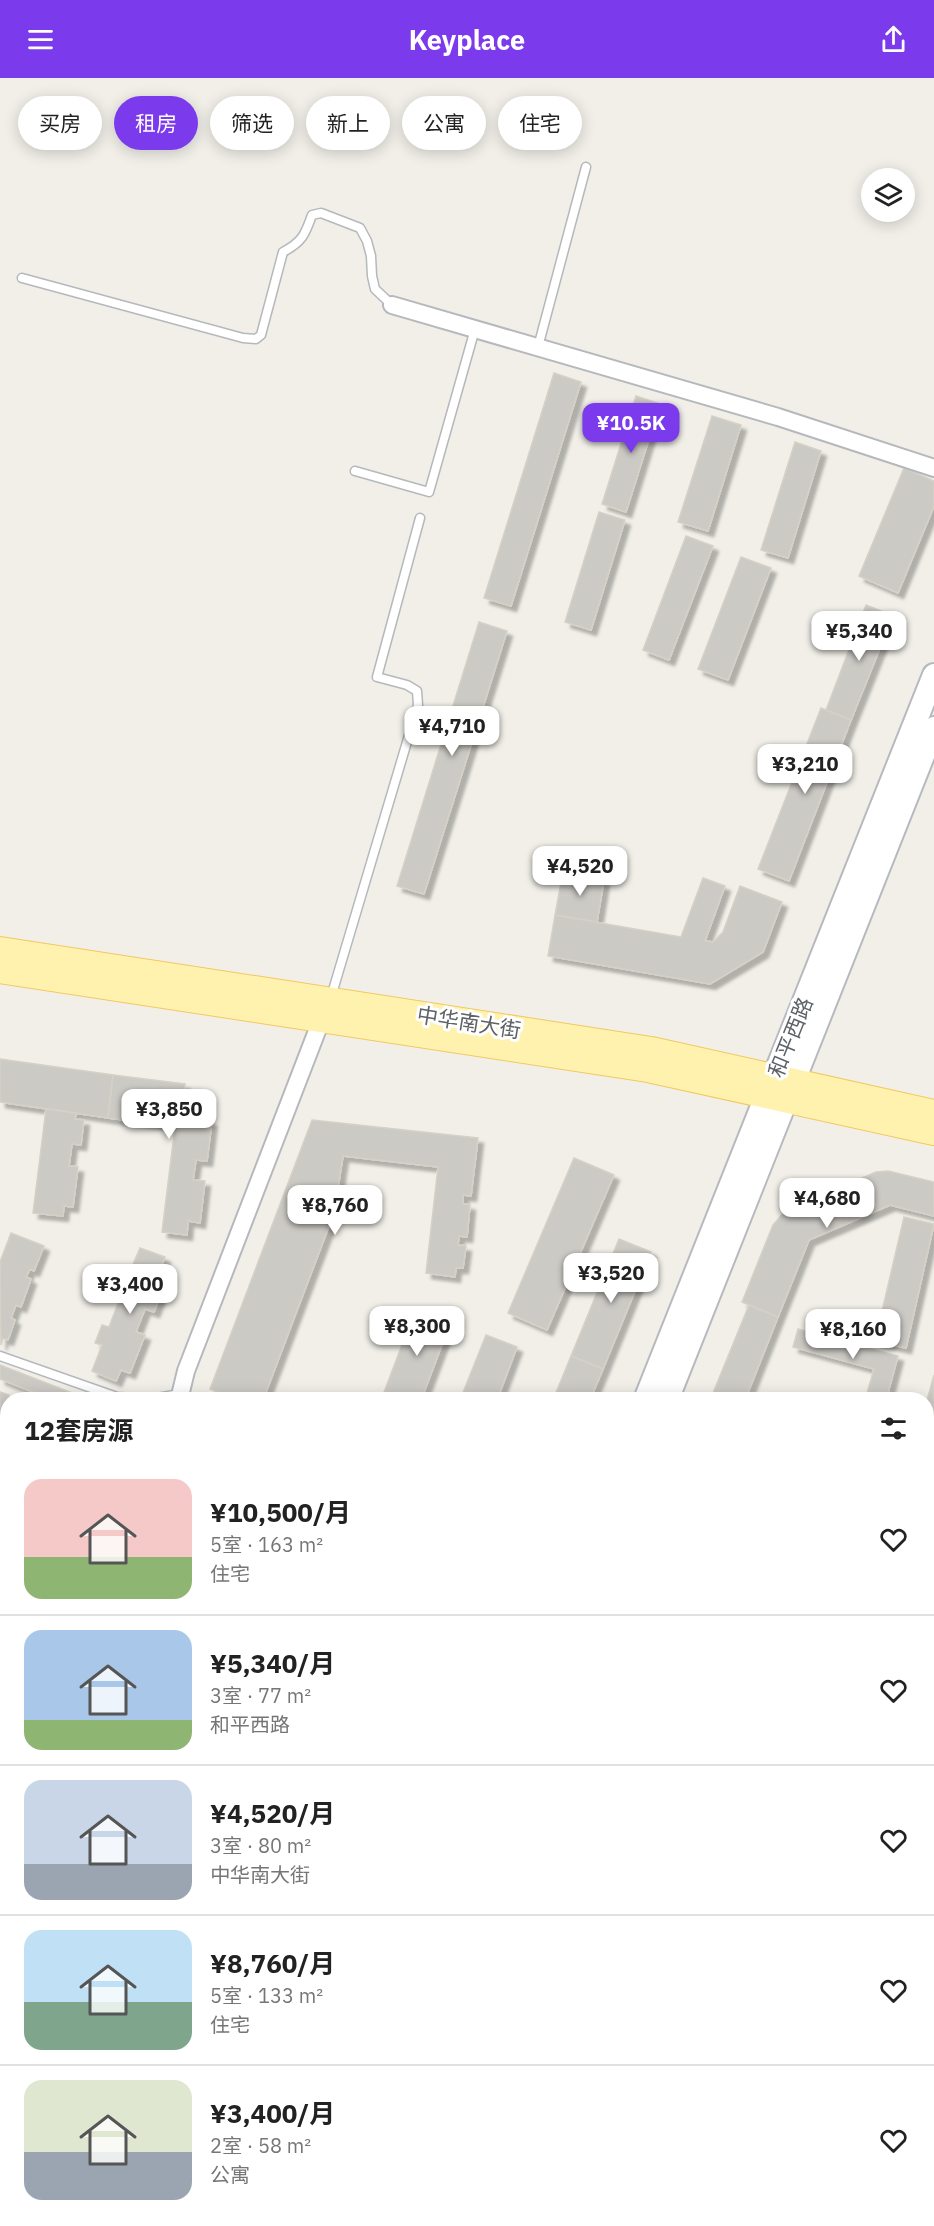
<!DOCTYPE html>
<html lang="zh">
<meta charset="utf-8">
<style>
body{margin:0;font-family:"IBM Plex Sans","Noto Sans SC",sans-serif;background:#f6f6f6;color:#222;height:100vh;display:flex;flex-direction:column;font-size:22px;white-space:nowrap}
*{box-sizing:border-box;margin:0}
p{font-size:20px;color:#767676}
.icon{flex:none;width:33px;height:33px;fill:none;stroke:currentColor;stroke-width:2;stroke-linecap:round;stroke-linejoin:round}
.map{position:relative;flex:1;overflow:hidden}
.sheet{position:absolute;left:0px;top:1314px;width:934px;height:834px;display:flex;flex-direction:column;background:#fff;border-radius:24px 24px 0 0;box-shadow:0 3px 15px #0003}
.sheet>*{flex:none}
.top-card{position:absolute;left:18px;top:18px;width:600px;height:54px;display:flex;gap:12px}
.fabs{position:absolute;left:861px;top:90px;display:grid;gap:12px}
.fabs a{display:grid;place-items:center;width:54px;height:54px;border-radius:50%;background:#fff;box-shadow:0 3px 15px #0003;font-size:30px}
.price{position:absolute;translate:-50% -51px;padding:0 14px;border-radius:12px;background:#fff;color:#222;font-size:20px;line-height:39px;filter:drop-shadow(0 2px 3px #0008)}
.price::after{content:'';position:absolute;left:50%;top:36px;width:18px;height:14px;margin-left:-9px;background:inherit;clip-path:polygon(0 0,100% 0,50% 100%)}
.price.current{background:#7c3aed;color:#fff}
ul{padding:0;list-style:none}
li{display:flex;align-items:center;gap:18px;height:150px;padding:0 24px}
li+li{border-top:2px solid #e0e0e0}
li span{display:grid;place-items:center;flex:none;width:168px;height:120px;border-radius:18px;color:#555}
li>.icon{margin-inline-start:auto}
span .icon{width:72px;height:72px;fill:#fffc;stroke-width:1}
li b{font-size:26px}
h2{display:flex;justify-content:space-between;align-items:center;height:72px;padding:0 24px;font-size:26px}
.chip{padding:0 21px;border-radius:27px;background:#fff;box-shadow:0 3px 15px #0003;font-size:21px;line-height:54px}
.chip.current{background:#7c3aed;color:#fff}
header{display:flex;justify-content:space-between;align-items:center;height:78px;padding:0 24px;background:#7c3aed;color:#fff;font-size:27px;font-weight:800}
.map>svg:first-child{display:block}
.building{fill:#cccac5;stroke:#d6d1c6;stroke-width:1.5;filter:url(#shadow)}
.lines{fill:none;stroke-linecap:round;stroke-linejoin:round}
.service-casing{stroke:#b5b8bc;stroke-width:11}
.minor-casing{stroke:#b5b8bc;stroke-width:20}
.tertiary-casing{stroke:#b5b8bc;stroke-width:24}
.secondary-casing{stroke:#b6babf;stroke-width:26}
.primary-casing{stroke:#f2c960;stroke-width:28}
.service{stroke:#fff;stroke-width:8}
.minor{stroke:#fff;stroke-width:16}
.tertiary{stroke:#fff;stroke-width:21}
.secondary{stroke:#fff;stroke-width:22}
.primary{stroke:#fff2af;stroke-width:26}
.labels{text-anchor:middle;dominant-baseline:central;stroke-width:6;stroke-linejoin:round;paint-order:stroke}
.street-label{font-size:21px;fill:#5f6368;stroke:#fff}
</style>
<header><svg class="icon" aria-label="menu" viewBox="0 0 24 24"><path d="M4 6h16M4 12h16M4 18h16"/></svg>Keyplace<svg class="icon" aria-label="share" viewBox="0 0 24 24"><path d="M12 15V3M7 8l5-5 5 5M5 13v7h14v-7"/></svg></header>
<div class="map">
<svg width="934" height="2148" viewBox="0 0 934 2148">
<defs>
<filter id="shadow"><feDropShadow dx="5.5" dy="5.5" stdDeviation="1.5" flood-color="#0004"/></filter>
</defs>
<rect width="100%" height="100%" fill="#f1efe8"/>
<g class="building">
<path d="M 554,295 L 581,304 L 511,528 L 484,520 Z"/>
<path d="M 636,318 L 660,326 L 626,434 L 602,426 Z"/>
<path d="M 712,338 L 741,347 L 708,453 L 678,444 Z"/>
<path d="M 795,364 L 821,373 L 788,480 L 761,472 Z"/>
<path d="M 904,390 L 934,403 L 934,428 L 898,515 L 859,498 Z"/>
<path d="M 599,434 L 625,442 L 591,552 L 565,544 Z"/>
<path d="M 686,458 L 713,468 L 669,582 L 643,572 Z"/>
<path d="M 741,479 L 771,490 L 728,602 L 698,591 Z"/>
<path d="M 866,527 L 893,538 L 851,642 L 826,632 Z"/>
<path d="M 479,544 L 507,553 L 424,816 L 397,808 Z"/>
<path d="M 821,630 L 851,642 L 789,803 L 758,791 Z"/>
<path d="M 563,794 L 604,802 L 597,844 L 555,837 Z"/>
<path d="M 703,800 L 725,808 L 705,863 L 713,864 L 723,854 L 740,808 L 782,824 L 763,874 L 710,906 L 548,878 L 555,837 L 681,859 Z"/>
<path d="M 0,981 L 113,997 L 108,1040 L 0,1024 Z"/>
<path d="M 113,997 L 185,1006 L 183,1024 L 203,1026 L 201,1041 L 212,1043 L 207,1083 L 196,1082 L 193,1102 L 205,1103 L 200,1145 L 188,1143 L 187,1157 L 162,1154 L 175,1048 L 108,1040 Z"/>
<path d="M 46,1031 L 76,1035 L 75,1041 L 84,1042 L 81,1067 L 72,1066 L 69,1088 L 78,1089 L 73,1129 L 64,1128 L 63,1138 L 33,1135 Z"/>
<path d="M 312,1042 L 478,1060 L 471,1118 L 463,1117 L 463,1126 L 470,1127 L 467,1159 L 459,1158 L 458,1167 L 466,1168 L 463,1190 L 456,1190 L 455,1199 L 426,1195 L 438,1089 L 343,1078 L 334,1135 L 263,1322 L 237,1322 L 210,1311 Z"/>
<path d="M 574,1080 L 614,1097 L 547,1252 L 508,1235 Z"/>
<path d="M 888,1093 L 934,1104 L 934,1138 L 890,1127 L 809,1162 L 778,1239 L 742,1224 L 773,1147 L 785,1133 L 876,1094 Z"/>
<path d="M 904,1139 L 934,1146 L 906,1270 L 875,1263 Z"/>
<path d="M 11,1155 L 44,1168 L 34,1193 L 30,1191 L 26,1199 L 31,1201 L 21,1229 L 16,1227 L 11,1240 L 15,1242 L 8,1262 L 3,1260 L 1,1267 L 0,1184 Z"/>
<path d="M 619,1161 L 651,1174 L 603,1291 L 571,1278 Z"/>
<path d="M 140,1170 L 165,1179 L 159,1194 L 168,1198 L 154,1234 L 145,1231 L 136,1254 L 145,1257 L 130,1295 L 121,1292 L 116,1303 L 92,1293 L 102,1267 L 95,1265 L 102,1247 L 109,1249 L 125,1207 L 119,1204 L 125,1189 L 131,1191 Z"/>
<path d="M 749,1227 L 778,1239 L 745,1322 L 714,1322 L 711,1320 Z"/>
<path d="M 416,1230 L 451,1243 L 421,1322 L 381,1322 Z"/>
<path d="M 798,1251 L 898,1278 L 886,1322 L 865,1322 L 874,1291 L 793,1269 Z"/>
<path d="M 486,1257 L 517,1269 L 497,1322 L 460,1322 Z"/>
<path d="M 571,1278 L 603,1291 L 590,1322 L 553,1322 Z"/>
<path d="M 0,1287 L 90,1322 L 53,1322 L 0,1301 Z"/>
<path d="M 934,1297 L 934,1410 L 927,1434 L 927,1322 Z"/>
<path d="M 0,1314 L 9,1317 L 0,1339 Z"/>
<path d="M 0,1493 L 5,1495 L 0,1507 Z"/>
<path d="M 8,1530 L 8,1563 L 0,1581 L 0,1548 Z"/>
<path d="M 8,1563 L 8,1607 L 0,1626 L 0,1581 Z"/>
<path d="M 934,1564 L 934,1634 L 929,1646 L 927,1645 L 927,1581 Z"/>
<path d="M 0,1652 L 8,1655 L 8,1665 L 0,1683 Z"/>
<path d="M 934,1743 L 934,1815 L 927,1832 L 927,1760 Z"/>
<path d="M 8,1787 L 8,1862 L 0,1880 L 0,1806 Z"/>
<path d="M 927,1894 L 934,1895 L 934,1932 L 927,1931 Z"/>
<path d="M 8,2015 L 8,2094 L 1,2111 L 0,2034 Z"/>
<path d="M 72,2140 L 89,2140 L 86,2146 Z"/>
<path d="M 116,2140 L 134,2140 L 147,2146 L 112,2148 Z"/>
<path d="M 200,2140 L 244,2140 L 241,2148 L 197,2148 Z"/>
<path d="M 378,2140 L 406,2140 L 403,2148 L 375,2148 Z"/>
<path d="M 523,2140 L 549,2140 L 548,2148 L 521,2148 Z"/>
<path d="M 605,2140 L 636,2140 L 634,2148 L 603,2148 Z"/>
<path d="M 689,2140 L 719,2140 L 717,2148 L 687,2148 Z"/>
<path d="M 756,2140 L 790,2140 L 788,2148 Z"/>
<path d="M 802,2140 L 827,2140 L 825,2148 L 801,2148 Z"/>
<path d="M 1,2143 L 15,2148 L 0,2148 Z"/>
</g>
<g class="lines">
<defs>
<g id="service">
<path d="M 22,200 L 243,260 L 256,261 L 261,257 L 283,174 C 302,164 305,157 312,137 L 321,135 L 360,150 L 367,163 L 371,178 L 372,198 L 375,211 L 392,227"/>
<path d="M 538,269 L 586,89"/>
<path d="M 355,393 L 429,414 L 475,251"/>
<path d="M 331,919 L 418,627 L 417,613 L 407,607 L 377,599 L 420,440"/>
<path d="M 0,1278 L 117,1319 L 151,1321 L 180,1316"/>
<path d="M 0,2124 L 8,2127"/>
<path d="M 39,2140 L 57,2148"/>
</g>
<g id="minor">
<path d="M 392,227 L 778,339 L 934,390"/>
<path d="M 179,1322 L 186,1293 L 322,940"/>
</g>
<path id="tertiary" d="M 927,1976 L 934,1977"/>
<g id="secondary">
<path d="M 645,1322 L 934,597"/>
<path d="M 667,1322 L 934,650"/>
<path d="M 313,2148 L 316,2140"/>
<path d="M 339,2148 L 342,2140"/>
</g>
<g id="primary">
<path d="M 0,872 L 651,972 L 934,1035"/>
<path d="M 0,892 L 648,991 L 934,1054"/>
</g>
</defs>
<use href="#service" class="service-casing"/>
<use href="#minor" class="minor-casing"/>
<use href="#tertiary" class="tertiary-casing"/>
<use href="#secondary" class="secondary-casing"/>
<use href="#primary" class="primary-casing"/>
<use href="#service" class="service"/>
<use href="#minor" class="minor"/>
<use href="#tertiary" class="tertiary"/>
<use href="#secondary" class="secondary"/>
<use href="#primary" class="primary"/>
</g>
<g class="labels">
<g class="street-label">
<text transform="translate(469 944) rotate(9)">中华南大街</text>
<text transform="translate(790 959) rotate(-68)">和平西路</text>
</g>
</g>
</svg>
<div class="fabs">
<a><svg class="icon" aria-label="layers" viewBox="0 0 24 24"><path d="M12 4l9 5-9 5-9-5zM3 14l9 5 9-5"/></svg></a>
</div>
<b class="price current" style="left:631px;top:376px">¥10.5K</b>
<b class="price" style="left:859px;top:584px">¥5,340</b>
<b class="price" style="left:452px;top:679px">¥4,710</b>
<b class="price" style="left:805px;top:717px">¥3,210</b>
<b class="price" style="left:580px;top:819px">¥4,520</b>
<b class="price" style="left:169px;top:1062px">¥3,850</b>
<b class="price" style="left:827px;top:1151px">¥4,680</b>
<b class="price" style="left:335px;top:1158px">¥8,760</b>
<b class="price" style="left:611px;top:1226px">¥3,520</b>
<b class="price" style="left:130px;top:1237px">¥3,400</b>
<b class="price" style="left:417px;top:1279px">¥8,300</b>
<b class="price" style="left:853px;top:1282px">¥8,160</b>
<div class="top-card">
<a class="chip">买房</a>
<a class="chip current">租房</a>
<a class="chip">筛选</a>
<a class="chip">新上</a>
<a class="chip">公寓</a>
<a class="chip">住宅</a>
</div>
<section class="sheet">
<h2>12套房源<svg class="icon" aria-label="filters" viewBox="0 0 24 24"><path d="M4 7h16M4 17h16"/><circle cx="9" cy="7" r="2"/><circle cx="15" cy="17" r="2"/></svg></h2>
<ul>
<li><span style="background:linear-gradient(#f6c9c9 65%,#8fb573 0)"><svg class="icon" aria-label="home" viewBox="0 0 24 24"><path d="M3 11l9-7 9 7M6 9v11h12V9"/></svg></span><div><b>¥10,500/月</b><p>5室 · 163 m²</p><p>住宅</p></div><svg class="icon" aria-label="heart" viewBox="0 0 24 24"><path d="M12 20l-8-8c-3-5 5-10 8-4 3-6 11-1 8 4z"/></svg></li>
<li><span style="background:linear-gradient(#a9c7e8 75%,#8fb573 0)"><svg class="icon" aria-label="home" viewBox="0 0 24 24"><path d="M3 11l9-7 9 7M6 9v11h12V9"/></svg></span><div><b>¥5,340/月</b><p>3室 · 77 m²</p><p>和平西路</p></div><svg class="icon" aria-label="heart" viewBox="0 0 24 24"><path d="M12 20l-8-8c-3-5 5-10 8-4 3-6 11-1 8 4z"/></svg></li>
<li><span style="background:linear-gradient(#c9d6e8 70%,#9aa5b1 0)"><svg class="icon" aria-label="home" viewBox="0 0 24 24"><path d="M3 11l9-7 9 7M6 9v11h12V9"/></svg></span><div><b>¥4,520/月</b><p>3室 · 80 m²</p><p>中华南大街</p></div><svg class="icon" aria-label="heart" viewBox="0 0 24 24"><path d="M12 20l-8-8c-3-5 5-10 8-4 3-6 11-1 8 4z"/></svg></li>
<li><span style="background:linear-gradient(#bfe0f5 60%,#7fa58c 0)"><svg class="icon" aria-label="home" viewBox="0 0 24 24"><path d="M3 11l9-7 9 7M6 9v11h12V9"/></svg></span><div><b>¥8,760/月</b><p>5室 · 133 m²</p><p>住宅</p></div><svg class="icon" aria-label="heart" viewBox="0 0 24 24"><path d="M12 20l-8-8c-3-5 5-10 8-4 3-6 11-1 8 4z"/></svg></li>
<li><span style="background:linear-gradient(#dfe7d0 60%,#9aa5b1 0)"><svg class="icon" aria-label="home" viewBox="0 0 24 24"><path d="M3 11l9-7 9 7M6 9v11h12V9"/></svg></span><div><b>¥3,400/月</b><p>2室 · 58 m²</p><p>公寓</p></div><svg class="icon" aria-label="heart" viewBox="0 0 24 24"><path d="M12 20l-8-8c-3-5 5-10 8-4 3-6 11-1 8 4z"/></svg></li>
</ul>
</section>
</div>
